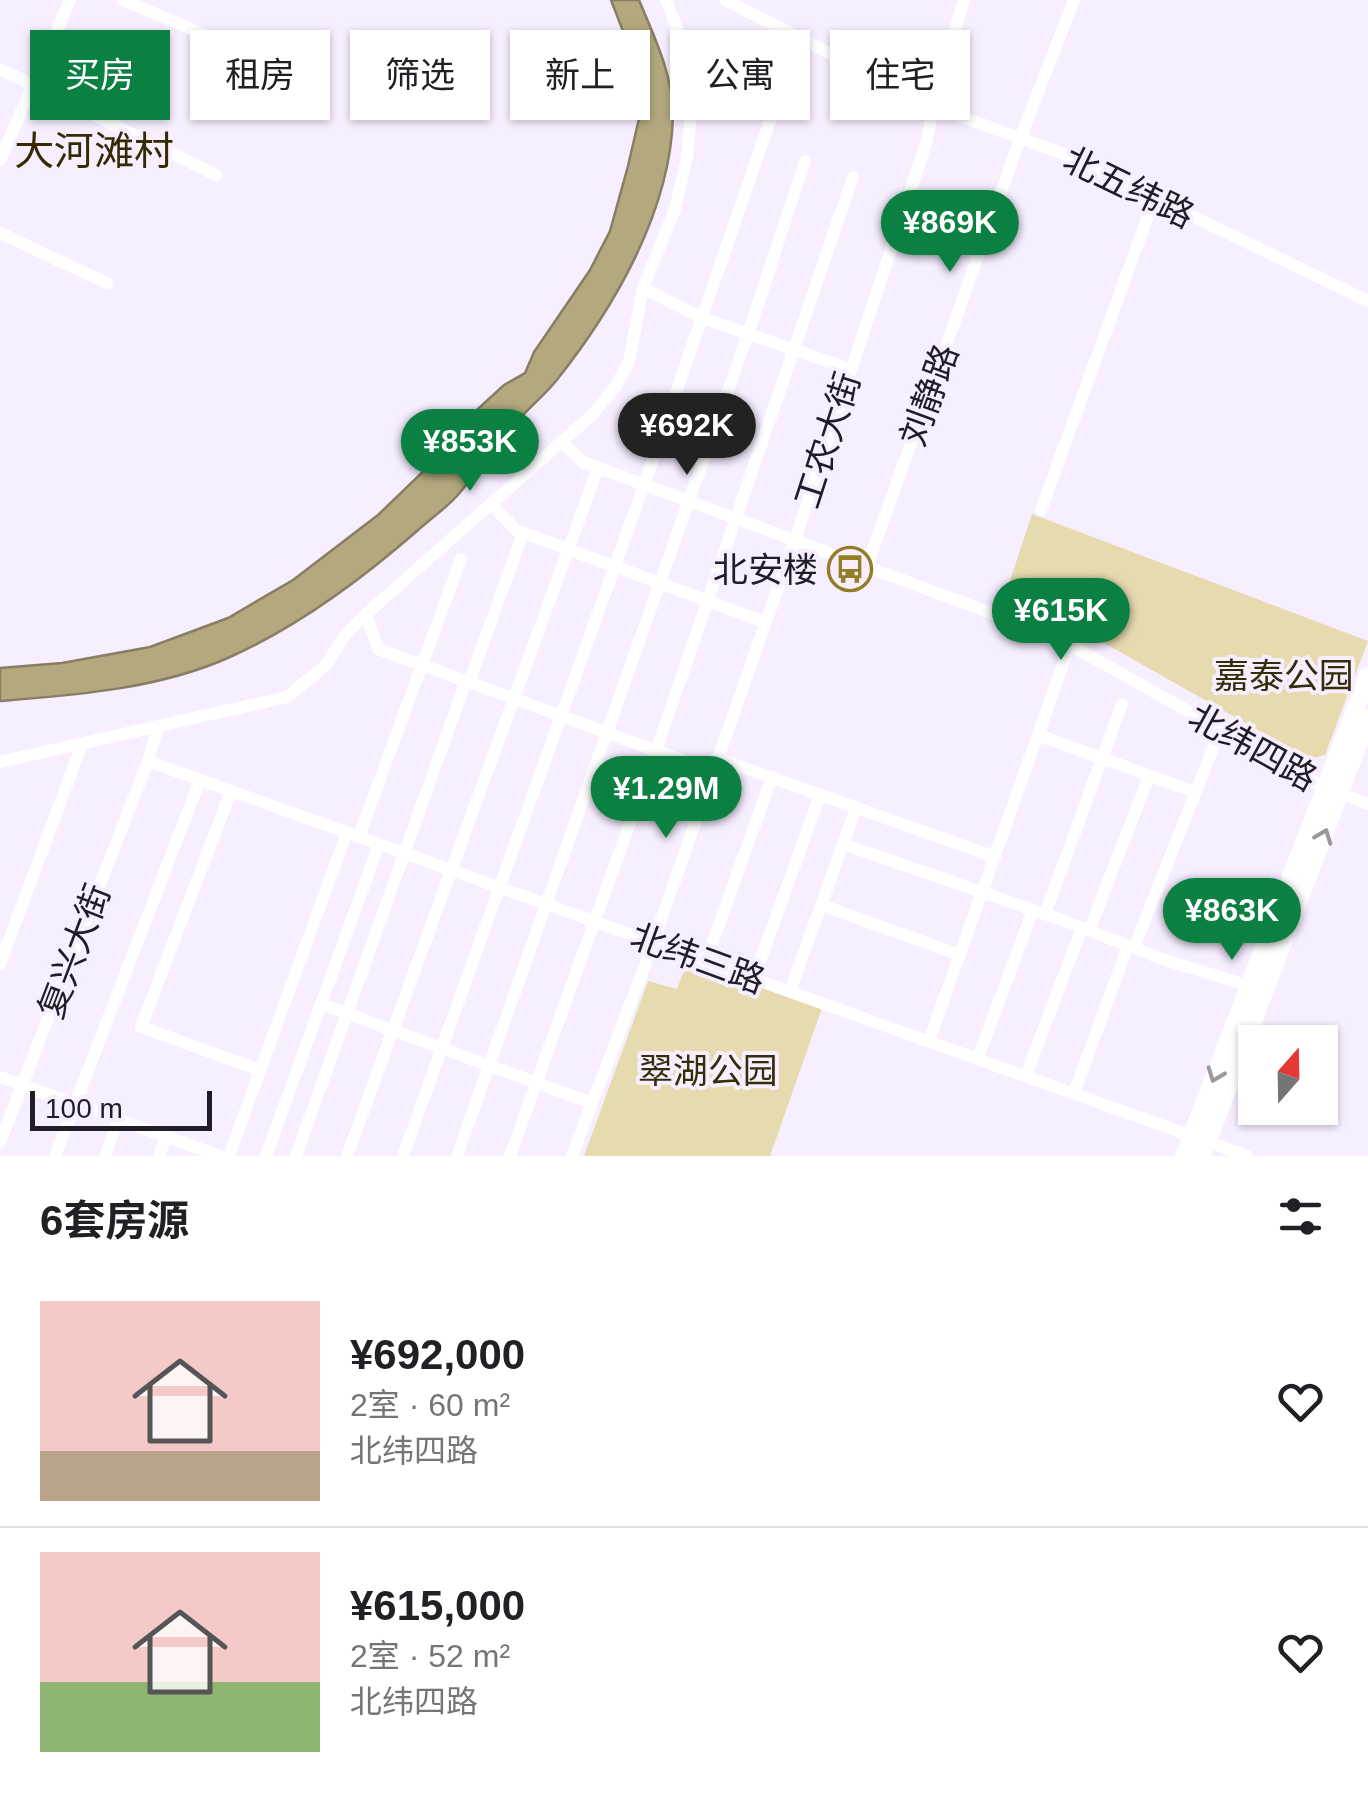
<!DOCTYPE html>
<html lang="zh">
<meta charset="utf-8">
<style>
body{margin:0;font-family:Helvetica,"Noto Sans SC",sans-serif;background:#f6f6f6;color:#202124;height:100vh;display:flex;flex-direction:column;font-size:38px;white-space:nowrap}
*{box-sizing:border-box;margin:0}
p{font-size:32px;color:#757577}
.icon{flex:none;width:55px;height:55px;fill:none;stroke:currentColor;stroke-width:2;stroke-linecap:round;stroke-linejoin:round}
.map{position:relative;height:1156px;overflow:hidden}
.sheet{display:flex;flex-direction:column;background:#fff;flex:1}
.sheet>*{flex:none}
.guide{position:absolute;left:30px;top:30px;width:1310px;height:90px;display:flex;gap:20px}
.needle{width:65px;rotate:20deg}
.buttons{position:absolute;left:1238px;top:1025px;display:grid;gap:20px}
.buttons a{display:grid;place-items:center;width:100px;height:100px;border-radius:0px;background:#fff;box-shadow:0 2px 8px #0004;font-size:50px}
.scale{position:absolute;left:30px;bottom:25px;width:182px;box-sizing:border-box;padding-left:10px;border:5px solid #211c25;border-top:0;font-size:28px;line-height:35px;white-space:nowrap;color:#211c25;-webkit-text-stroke:8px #f7eeff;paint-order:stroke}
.price{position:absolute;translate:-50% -85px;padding:0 22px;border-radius:35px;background:#0b8043;color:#fff;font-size:32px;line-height:65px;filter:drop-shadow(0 2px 5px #0008)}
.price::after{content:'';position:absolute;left:50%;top:60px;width:30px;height:22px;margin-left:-15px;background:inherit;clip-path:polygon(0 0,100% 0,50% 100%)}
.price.selected{background:#222;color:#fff}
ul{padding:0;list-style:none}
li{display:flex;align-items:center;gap:30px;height:250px;padding:0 40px}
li+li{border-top:2px solid #e0e0e0}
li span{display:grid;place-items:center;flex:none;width:280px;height:200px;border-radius:0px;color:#555}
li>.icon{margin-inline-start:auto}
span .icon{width:120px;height:120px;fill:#fffc;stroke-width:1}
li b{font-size:42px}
h2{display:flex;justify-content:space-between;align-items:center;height:120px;padding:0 40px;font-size:42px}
.pill{padding:0 35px;border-radius:0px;background:#fff;box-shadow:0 2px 8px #0004;font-size:35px;line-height:90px}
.pill.selected{background:#0b8043;color:#fff}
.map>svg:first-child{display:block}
.green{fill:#e6daaf}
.water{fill:#b3a87e;stroke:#877e63;stroke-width:2.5}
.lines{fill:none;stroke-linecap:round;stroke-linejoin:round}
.minor{stroke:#fff;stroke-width:12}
.major{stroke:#fff;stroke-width:18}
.oneway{stroke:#9b999d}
.labels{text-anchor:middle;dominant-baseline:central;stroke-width:8;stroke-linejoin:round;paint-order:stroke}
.street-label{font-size:35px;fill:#211c25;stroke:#f7eeff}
.poi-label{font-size:35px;fill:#211c25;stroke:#f7eeff;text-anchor:end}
.park-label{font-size:35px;fill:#352c08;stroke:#f7eeff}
.quarter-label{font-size:40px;fill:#352a00;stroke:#f7eeff}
</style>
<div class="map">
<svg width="1368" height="1156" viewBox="0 0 1368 1156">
<rect width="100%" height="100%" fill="#f7eeff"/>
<g class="green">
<path d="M 1032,514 L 1368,641 L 1325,755 L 1309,759 L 1083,631 L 1004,599 Z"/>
<path d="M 688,960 L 822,1008 L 770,1156 L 584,1156 L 648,981 L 677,989 Z"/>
</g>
<path class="water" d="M 611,0 L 639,0 C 654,36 673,75 673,115 C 671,211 614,308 556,381 C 541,399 523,413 509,430 C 490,451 475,475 457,496 C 445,509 430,519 417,531 C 362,579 297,627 230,657 C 159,689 76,695 0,701 L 0,668 L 62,663 L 150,647 L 228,618 L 293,580 L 378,515 L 432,463 L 457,428 L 504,385 L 525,373 L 534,352 L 590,270 L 610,231 L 628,166 L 641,110 L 623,31 Z"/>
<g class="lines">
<g class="minor">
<path d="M 123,0 L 245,52"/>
<path d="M 725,0 L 940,109 L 1064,154 L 1368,301"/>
<path d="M 0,69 L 216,175"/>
<path d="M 0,160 L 70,0"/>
<path d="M 0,233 L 107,283"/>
<path d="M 643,288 L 702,318 L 850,369"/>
<path d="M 562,442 L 583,462 L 1056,637 L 1325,788 L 1368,804"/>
<path d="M 491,504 L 516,530 L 765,622"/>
<path d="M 1041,510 L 1156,194"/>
<path d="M 867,566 L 1023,131 L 1074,0"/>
<path d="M 366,614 L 378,649 L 712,771"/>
<path d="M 469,683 L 523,533"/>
<path d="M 1038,735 L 1195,792"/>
<path d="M 717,758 L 995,857"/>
<path d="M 148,761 L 1247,1156"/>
<path d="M 0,762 L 287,697 L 326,665 L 345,635 L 366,614 L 592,415 L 616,386 L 629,361 L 643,288 L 675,209 L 687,157 L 693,86 L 685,49 L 666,0"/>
<path d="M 231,791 L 141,1027 L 260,1070"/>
<path d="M 359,836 L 461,559"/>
<path d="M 843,844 L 1065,921 L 1162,959 L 1256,988"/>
<path d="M 821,905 L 960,955"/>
<path d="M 1045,914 L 1122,704"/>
<path d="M 1089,931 L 1149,776"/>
<path d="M 1134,948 L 1223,723"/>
<path d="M 706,961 L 772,777"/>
<path d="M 0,964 L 82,744"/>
<path d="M 754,978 L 820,795"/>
<path d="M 790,991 L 856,808"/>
<path d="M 321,1004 L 592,1103"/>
<path d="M 929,1041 L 1072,639"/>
<path d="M 978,1058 L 1033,910"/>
<path d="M 1026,1075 L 1082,928"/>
<path d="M 0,1077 L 220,1156"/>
<path d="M 1074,1093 L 1128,946"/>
<path d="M 0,1142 L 148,761 L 158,726"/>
<path d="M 55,1156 L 200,780"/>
<path d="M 105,1156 L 118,1120"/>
<path d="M 159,1156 L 166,1137"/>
<path d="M 229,1156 L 347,832"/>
<path d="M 266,1156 L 379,844"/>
<path d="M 296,1156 L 466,681"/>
<path d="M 347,1156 L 598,468"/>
<path d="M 403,1156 L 644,485 L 799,37"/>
<path d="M 457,1156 L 748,334 L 805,161"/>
<path d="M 510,1156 L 656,751 L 853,177"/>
<path d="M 572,1156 L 644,968 L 795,540 L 927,140 L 935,98 L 964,0"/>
</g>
<g class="major">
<path d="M 1184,1156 L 1368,676"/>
<path d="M 1202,1156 L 1368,718"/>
</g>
</g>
<defs><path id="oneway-chevron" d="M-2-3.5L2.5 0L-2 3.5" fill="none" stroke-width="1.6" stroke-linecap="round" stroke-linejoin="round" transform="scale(2.5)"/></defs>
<g class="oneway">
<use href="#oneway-chevron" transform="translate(1324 836) rotate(-69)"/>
<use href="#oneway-chevron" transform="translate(1215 1075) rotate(111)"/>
</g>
<defs>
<symbol id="bus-ring" viewBox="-11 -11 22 22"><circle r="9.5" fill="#f7eeff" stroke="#947e25" stroke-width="1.5"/><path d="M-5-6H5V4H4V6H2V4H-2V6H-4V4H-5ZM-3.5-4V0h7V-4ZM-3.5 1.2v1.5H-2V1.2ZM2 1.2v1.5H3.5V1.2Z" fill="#947e25"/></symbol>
</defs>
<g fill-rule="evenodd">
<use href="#bus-ring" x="825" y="544" width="50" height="50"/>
</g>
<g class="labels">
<g class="street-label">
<text transform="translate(1129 187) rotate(26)">北五纬路</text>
<text transform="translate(929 395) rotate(-70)">刘静路</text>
<text transform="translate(827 440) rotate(-72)">工农大街</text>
<text transform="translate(1253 747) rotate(29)">北纬四路</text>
<text transform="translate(74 951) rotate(-69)">复兴大街</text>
<text transform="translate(698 958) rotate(20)">北纬三路</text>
</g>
<g class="poi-label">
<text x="818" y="569">北安楼</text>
</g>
<g class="park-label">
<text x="1284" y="675">嘉泰公园</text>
<text x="708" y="1070">翠湖公园</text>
</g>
<g class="quarter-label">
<text x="94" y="151">大河滩村</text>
</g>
</g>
</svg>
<div class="buttons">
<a><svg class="needle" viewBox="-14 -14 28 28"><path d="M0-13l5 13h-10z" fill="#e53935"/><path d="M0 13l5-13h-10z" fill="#757577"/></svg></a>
</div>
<div class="scale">100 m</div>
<b class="price" style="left:950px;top:275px">¥869K</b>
<b class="price selected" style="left:687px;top:478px">¥692K</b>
<b class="price" style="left:470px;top:494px">¥853K</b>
<b class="price" style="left:1061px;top:663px">¥615K</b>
<b class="price" style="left:666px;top:841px">¥1.29M</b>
<b class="price" style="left:1232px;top:963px">¥863K</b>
<div class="guide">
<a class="pill selected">买房</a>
<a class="pill">租房</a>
<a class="pill">筛选</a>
<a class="pill">新上</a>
<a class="pill">公寓</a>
<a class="pill">住宅</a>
</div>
</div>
<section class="sheet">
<h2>6套房源<svg class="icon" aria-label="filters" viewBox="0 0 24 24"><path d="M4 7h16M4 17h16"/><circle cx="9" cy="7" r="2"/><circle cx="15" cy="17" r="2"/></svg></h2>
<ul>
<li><span style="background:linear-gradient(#f6c9c9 75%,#b9a48a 0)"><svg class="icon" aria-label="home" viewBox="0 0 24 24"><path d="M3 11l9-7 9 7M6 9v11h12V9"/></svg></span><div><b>¥692,000</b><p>2室 · 60 m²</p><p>北纬四路</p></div><svg class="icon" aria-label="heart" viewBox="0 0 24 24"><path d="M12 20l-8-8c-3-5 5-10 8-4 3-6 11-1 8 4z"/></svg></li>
<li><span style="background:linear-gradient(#f6c9c9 65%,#8fb573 0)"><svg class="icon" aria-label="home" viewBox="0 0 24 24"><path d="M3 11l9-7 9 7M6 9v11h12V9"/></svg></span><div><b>¥615,000</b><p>2室 · 52 m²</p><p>北纬四路</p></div><svg class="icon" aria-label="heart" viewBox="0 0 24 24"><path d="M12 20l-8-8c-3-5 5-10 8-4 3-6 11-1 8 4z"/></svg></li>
</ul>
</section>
